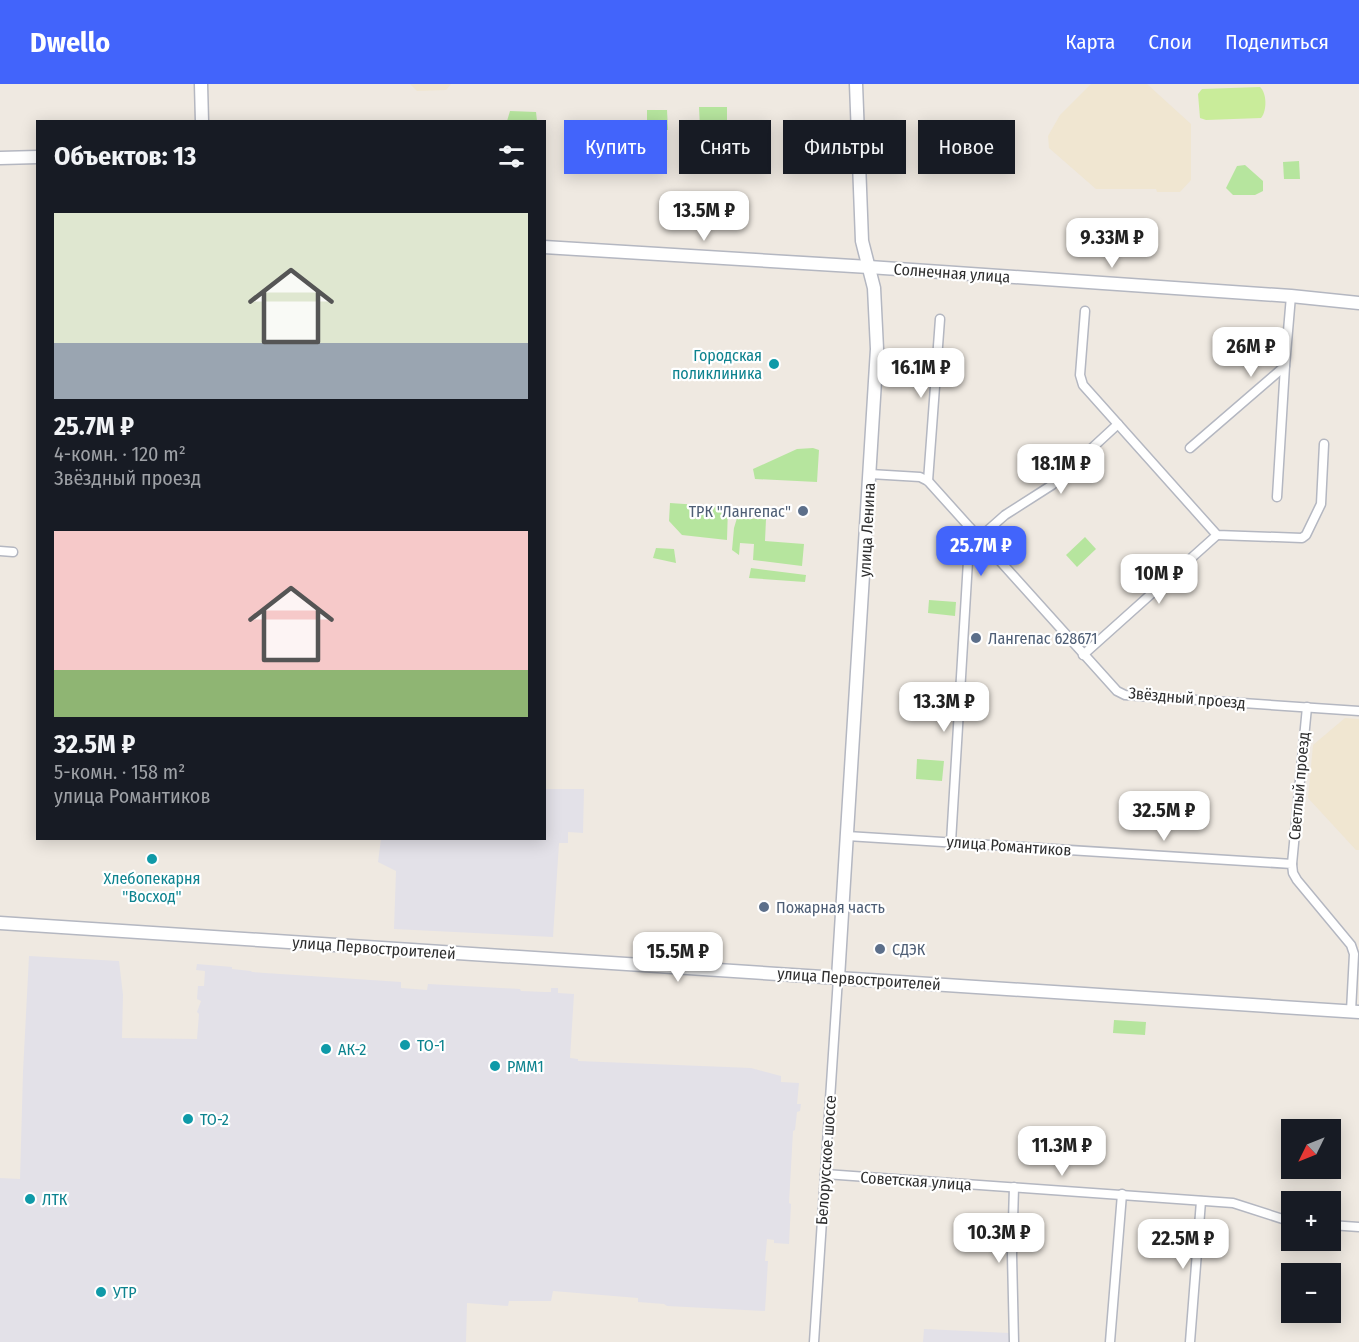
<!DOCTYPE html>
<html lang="ru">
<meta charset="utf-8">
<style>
body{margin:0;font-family:"Fira Sans Condensed",sans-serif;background:#20242c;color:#f1f3f6;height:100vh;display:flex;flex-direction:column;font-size:22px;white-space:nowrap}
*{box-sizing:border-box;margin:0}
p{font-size:20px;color:#9ea1a6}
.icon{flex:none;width:33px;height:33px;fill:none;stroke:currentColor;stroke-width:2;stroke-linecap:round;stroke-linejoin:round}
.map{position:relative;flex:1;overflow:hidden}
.side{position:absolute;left:36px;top:36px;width:510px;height:720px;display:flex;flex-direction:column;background:#171b24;border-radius:0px;box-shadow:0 3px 15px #0003}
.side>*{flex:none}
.banner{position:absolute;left:564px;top:36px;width:570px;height:54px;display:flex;gap:12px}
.needle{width:39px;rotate:227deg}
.fabs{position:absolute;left:1281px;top:1035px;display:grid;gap:12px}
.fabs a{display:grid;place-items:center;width:60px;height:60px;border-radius:0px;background:#171b24;box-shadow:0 3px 15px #0003;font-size:30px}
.price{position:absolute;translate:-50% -51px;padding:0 14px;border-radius:12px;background:#fff;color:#222;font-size:20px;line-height:39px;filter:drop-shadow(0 2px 3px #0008)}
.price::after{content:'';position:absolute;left:50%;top:36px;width:18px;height:14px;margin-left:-9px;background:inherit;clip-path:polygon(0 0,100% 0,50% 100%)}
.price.current{background:#4264fb;color:#fff}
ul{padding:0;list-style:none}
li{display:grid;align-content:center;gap:12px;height:318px;padding:0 18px}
li span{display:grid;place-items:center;height:186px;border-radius:0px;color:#555}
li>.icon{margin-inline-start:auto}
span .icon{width:108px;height:108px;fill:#fffc;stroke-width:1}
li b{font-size:26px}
h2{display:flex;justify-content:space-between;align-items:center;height:72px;padding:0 18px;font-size:26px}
.chip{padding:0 21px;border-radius:0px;background:#171b24;box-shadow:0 3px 15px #0003;font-size:21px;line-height:54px}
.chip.current{background:#4264fb;color:#fff}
header{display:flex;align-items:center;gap:36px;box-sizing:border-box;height:84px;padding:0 30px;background:#4264fb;color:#fff}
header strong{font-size:28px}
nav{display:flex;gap:33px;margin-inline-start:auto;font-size:21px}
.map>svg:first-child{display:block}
.industrial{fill:#e3e1e8}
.education{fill:#f0e6d1}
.green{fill:#b6e59e}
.pitch{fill:#c9ec9a}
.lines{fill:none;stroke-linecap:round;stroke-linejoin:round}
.street-casing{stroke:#b4b7c1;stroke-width:11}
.secondary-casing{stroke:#b4b7c1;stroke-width:15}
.street{stroke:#fff;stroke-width:8}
.secondary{stroke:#fff;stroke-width:12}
.culture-dot{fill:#0f9aa8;stroke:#fff;stroke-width:2}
.service-dot{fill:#5c6f8a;stroke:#fff;stroke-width:2}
.labels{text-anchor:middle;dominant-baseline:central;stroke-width:4.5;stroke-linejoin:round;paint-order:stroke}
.street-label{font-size:16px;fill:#2e2e2e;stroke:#fff}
.culture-label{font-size:16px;fill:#0d838f;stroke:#fff;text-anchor:start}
.service-label{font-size:16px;fill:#4e5e75;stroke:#fff;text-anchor:start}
</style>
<header>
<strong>Dwello</strong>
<nav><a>Карта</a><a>Слои</a><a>Поделиться</a></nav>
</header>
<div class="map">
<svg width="1359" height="1258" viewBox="0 0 1359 1258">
<rect width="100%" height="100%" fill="#efe9e1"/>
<g class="industrial">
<path d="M 545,705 L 584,705 L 583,749 L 568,748 L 568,759 L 559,759 L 553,853 L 394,845 L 396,787 L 378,778 L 381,755 L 544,754 Z"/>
<path d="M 29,872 L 119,877 L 123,911 L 122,954 L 197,955 L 199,930 L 197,928 L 201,917 L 197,915 L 198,902 L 204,902 L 205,887 L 196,886 L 197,880 L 232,883 L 232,885 L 251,887 L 252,888 L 401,898 L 401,904 L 427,906 L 428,900 L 520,905 L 521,907 L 545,908 L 551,908 L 551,904 L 558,904 L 558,909 L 574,910 L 570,974 L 578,975 L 578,977 L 751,984 L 781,992 L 781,998 L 799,999 L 797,1020 L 801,1020 L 800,1027 L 797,1028 L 795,1046 L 793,1047 L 789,1119 L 791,1120 L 789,1160 L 774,1159 L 774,1156 L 767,1155 L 765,1177 L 768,1177 L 765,1227 L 667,1222 L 664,1220 L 638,1218 L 638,1214 L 553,1207 L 551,1217 L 509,1217 L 508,1222 L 467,1219 L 466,1258 L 0,1258 L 0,1094 L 20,1095 L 23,988 Z"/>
<path d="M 924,1245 L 1009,1249 L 1009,1258 L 923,1258 Z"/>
</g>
<g class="education">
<path d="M 410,0 L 451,0 L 446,6 L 417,7 Z"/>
<path d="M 1091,0 L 1147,0 L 1191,40 L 1191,96 L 1180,108 L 1157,108 L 1156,105 L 1096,105 L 1049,64 L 1048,52 L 1060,31 Z"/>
<path d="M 1345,634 L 1359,635 L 1359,766 L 1356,766 L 1308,714 L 1313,661 Z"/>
</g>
<g class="green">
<path d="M 699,23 L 727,23 L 727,43 L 700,44 Z"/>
<path d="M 647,26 L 667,26 L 668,46 L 647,46 Z"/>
<path d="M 510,27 L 536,28 L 537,37 L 500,37 L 507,37 Z"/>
<path d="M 1299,77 L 1300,95 L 1284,95 L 1283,78 Z"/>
<path d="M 1245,81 L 1263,97 L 1263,107 L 1255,111 L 1233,111 L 1226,104 L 1237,82 Z"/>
<path d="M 813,364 L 819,366 L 817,398 L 755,395 L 753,385 L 797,365 Z"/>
<path d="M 670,419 L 728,423 L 727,456 L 682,451 L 669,437 Z"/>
<path d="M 737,434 L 766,435 L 765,457 L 804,460 L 802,482 L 753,476 L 754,460 L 740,459 L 739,471 L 732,466 L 734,444 Z"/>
<path d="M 1085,453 L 1096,465 L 1077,483 L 1066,471 Z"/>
<path d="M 656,464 L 674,465 L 676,479 L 653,474 Z"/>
<path d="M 751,484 L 806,491 L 805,498 L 749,494 Z"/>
<path d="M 929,516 L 956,518 L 955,532 L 928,529 Z"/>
<path d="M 917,675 L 944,677 L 942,697 L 916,695 Z"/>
<path d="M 1114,936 L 1146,938 L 1145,951 L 1113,949 Z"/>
</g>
<path class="pitch" d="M 1260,3 C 1267,9 1267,27 1261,34 L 1206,36 L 1200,34 L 1198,10 L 1202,5 Z"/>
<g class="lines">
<defs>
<g id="street">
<path d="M 1085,227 L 1080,291 L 1083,301 L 1217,451 L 1302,454 L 1306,451 L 1321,420 L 1324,360"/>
<path d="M 1190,364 L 1285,282 L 1291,212"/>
<path d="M 870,390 L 920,393 L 928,397 L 1117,607 L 1125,611 L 1359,627"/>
<path d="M 928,397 L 940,235"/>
<path d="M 1277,413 L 1285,282"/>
<path d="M 974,455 L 979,454 L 1005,431 L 1052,401 L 1118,340"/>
<path d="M 0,467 L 13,468"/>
<path d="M 1083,571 L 1217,451"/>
<path d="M 847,752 L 1292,780 L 1293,789 L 1297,796 L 1351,861 L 1354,870 L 1351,927"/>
<path d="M 951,758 L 970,444"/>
<path d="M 1292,780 L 1307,623"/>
<path d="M 825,1090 L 1233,1119 L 1292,1138"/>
<path d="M 1330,1141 L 1359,1143"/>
<path d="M 814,1258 L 838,894"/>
<path d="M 1014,1258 L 1012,1171 L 1014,1103"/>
<path d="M 1110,1258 L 1122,1110"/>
<path d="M 1190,1258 L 1201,1117"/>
</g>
<g id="secondary">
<path d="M 201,0 L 202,38"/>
<path d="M 0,74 L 38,73"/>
<path d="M 544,163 L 869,183 L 1291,212 L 1359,219"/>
<path d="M 0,839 L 1359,928"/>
<path d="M 838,894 L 877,265 L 874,204 L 862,157 L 856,0"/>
</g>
</defs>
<use href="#street" class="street-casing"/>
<use href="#secondary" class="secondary-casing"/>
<use href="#street" class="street"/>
<use href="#secondary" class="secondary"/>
</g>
<g class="culture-dot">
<circle cx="774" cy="280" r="6"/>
<circle cx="152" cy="775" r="6"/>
<circle cx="405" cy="961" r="6"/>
<circle cx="326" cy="965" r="6"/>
<circle cx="495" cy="982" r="6"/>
<circle cx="188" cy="1035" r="6"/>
<circle cx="30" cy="1115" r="6"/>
<circle cx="101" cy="1208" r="6"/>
</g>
<g class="service-dot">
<circle cx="803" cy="427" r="6"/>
<circle cx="976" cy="554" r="6"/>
<circle cx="764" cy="823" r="6"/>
<circle cx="880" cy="865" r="6"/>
</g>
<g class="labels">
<g class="street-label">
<text transform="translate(952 189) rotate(4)">Солнечная улица</text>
<text transform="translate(867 446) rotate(-87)">улица Ленина</text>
<text transform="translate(1187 614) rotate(5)">Звёздный проезд</text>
<text transform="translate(1299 702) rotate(-85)">Светлый проезд</text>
<text transform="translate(1009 762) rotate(4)">улица Романтиков</text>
<text transform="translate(374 864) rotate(4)">улица Первостроителей</text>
<text transform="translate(859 895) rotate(4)">улица Первостроителей</text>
<text transform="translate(826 1076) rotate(-86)">Белорусское шоссе</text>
<text transform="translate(916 1097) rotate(4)">Советская улица</text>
</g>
<g class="culture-label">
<text x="762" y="271" text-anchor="end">Городская<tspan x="762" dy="18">поликлиника</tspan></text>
<text x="152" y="794" text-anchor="middle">Хлебопекарня<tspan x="152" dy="18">"Восход"</tspan></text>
<text x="417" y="961">ТО-1</text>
<text x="338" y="965">АК-2</text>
<text x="507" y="982">РММ1</text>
<text x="200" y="1035">ТО-2</text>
<text x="42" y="1115">ЛТК</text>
<text x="113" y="1208">УТР</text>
</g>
<g class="service-label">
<text x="791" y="427" text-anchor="end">ТРК "Лангепас"</text>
<text x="988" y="554">Лангепас 628671</text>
<text x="776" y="823">Пожарная часть</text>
<text x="892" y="865">СДЭК</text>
</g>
</g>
</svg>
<div class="fabs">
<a><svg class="needle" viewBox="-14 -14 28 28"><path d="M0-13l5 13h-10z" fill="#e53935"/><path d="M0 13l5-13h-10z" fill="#9ea1a6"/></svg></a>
<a>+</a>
<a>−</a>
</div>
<b class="price" style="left:704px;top:158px">13.5M ₽</b>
<b class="price" style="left:1112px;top:185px">9.33M ₽</b>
<b class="price" style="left:1251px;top:294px">26M ₽</b>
<b class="price" style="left:921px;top:315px">16.1M ₽</b>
<b class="price" style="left:1061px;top:411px">18.1M ₽</b>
<b class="price current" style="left:981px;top:493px">25.7M ₽</b>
<b class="price" style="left:1159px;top:521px">10M ₽</b>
<b class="price" style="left:944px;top:649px">13.3M ₽</b>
<b class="price" style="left:1164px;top:758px">32.5M ₽</b>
<b class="price" style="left:678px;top:899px">15.5M ₽</b>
<b class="price" style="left:1062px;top:1093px">11.3M ₽</b>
<b class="price" style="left:999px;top:1180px">10.3M ₽</b>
<b class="price" style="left:1183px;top:1186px">22.5M ₽</b>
<div class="banner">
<a class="chip current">Купить</a>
<a class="chip">Снять</a>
<a class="chip">Фильтры</a>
<a class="chip">Новое</a>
</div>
<section class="side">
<h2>Объектов: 13<svg class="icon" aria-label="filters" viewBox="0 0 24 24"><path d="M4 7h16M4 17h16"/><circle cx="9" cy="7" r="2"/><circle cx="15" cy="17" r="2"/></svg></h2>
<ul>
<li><span style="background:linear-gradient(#dfe7d0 70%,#9aa5b1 0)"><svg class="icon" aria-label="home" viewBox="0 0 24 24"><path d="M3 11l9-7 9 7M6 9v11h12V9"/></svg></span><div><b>25.7M ₽</b><p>4-комн. · 120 m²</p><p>Звёздный проезд</p></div></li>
<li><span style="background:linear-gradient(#f6c9c9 75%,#8fb573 0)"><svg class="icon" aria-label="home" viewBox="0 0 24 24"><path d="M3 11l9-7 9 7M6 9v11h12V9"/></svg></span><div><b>32.5M ₽</b><p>5-комн. · 158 m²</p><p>улица Романтиков</p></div></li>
</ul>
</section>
</div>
